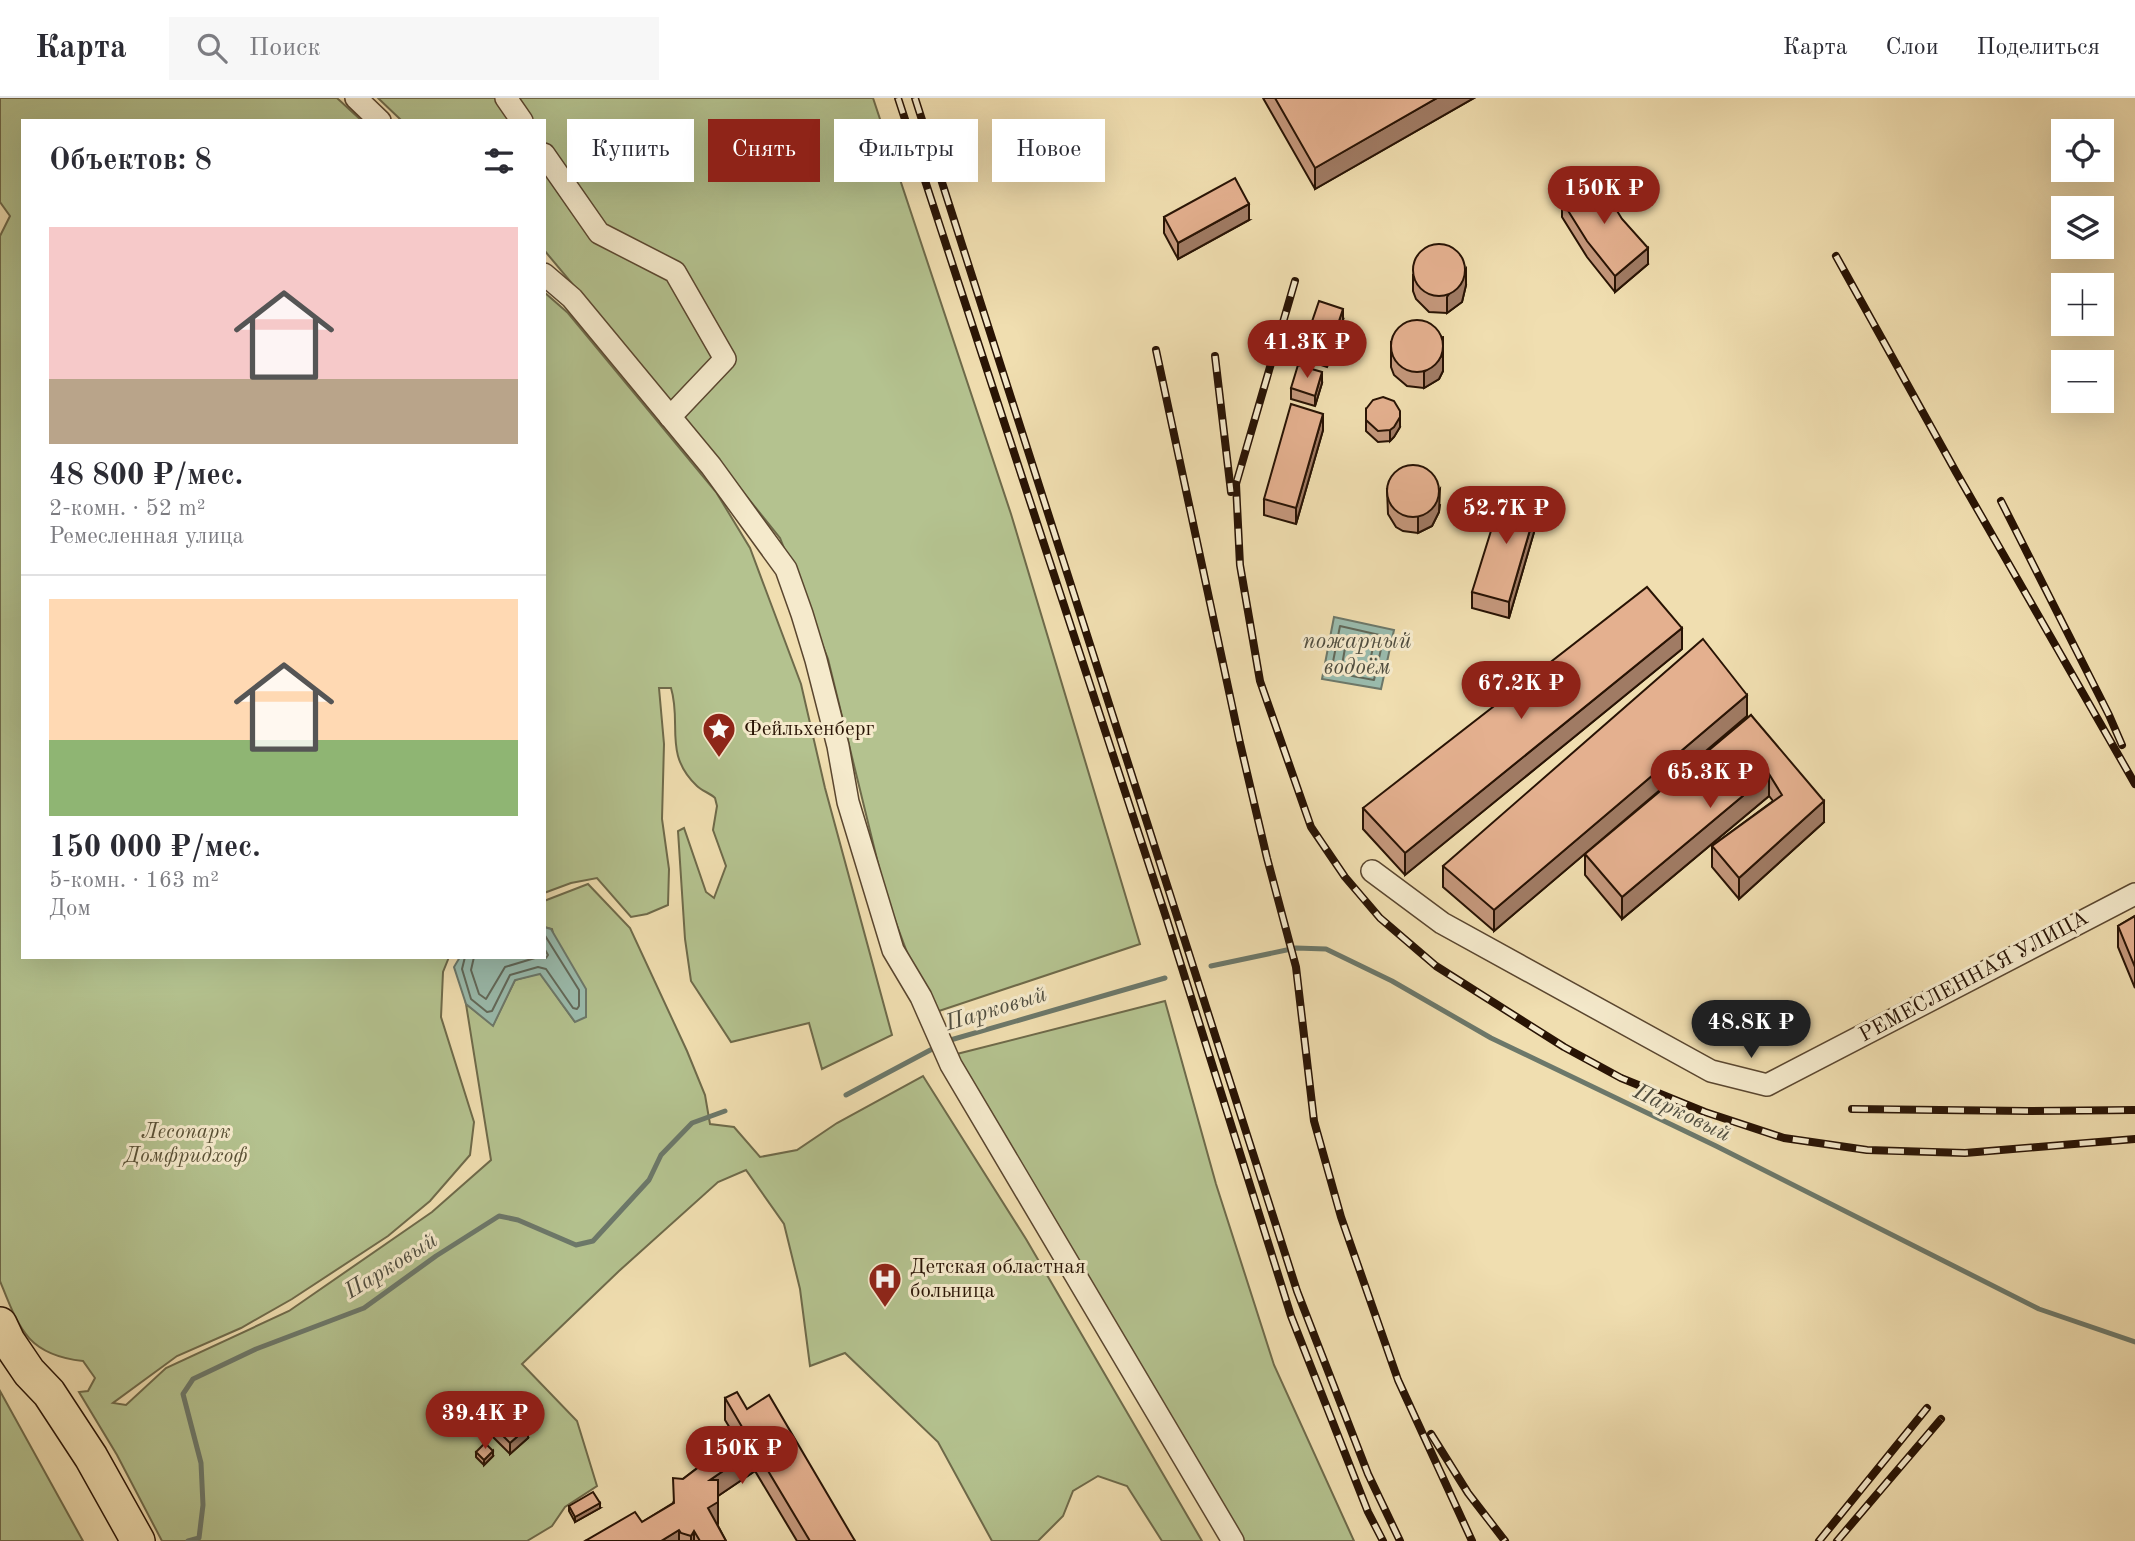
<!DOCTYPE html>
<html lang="ru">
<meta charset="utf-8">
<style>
body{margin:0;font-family:"Old Standard TT",serif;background:#f7f7f7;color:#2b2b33;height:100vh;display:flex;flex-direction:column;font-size:26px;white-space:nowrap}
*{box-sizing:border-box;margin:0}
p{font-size:23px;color:#7c7c81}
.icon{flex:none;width:38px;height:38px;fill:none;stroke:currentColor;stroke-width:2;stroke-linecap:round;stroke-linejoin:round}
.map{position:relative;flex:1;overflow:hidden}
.panel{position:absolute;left:21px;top:21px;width:525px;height:840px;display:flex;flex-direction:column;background:#fff;border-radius:0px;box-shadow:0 7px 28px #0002}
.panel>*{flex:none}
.hud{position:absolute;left:567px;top:21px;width:665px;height:63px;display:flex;gap:14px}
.buttons{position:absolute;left:2051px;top:21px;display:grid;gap:14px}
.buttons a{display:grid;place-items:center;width:63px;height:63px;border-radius:0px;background:#fff;box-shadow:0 7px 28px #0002;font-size:35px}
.price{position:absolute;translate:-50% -60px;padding:0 16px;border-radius:24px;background:#8f2418;color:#fff;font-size:23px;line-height:46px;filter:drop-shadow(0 2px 4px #0008)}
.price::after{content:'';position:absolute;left:50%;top:42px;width:21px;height:16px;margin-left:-10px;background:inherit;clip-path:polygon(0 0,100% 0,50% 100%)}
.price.active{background:#222;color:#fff}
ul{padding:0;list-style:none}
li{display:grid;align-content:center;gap:14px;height:371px;padding:0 28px}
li+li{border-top:2px solid #e1e1e2}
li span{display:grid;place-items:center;height:217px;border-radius:0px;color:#555}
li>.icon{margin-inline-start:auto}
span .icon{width:126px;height:126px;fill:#fffc;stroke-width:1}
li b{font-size:30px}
h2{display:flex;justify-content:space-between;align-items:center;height:84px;padding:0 28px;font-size:30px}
.tag{padding:0 24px;border-radius:0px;background:#fff;box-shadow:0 7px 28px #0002;font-size:24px;line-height:63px}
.tag.active{background:#8f2418;color:#fff}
header{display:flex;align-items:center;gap:42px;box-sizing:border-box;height:98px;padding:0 35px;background:#fff;border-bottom:2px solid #e1e1e2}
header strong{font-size:33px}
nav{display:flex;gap:38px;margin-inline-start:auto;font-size:24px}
.search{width:490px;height:63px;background:#f7f7f7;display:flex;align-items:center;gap:18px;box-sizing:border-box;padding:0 24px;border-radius:0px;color:#7c7c81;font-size:26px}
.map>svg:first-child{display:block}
.green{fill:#b4c28f;stroke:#6e6a4a;stroke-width:2}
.water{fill:#9abcae;stroke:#6c786a;stroke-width:2}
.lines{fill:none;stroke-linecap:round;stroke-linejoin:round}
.shore{stroke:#616859;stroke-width:2}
.stream{stroke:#6c786a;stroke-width:5}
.minor-casing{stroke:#5a462f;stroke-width:24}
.primary-casing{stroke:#281304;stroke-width:36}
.minor{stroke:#f5eacc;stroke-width:21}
.primary{stroke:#f0deb0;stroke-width:33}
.rail-casing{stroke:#281304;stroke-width:8}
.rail{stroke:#f5eacc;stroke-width:5;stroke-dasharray:16;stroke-linecap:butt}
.wall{fill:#c4977b;stroke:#281304;stroke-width:2}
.shaded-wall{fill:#a07b64;stroke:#281304;stroke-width:2}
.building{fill:#e4b08f;stroke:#281304;stroke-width:2}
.labels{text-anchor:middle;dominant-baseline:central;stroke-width:6;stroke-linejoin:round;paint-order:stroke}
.poi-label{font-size:21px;fill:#281304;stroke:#f5eacc;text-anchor:start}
.street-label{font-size:21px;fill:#281304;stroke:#f5eacc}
.park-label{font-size:21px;font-style:italic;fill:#595035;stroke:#f5eacc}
.water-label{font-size:23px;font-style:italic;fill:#504e40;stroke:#f5eacc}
</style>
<header>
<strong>Карта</strong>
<div class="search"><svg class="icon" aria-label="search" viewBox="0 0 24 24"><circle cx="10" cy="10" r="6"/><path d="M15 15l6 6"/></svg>Поиск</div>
<nav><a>Карта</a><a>Слои</a><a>Поделиться</a></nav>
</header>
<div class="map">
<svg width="2135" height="1443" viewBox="0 0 2135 1443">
<rect width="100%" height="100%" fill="#f0deb0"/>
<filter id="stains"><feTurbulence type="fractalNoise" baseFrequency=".00286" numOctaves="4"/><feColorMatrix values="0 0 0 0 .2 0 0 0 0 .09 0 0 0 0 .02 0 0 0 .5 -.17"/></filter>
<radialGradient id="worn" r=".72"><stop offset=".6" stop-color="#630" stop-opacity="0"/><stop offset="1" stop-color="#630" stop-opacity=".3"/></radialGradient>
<g class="green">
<path d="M 0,0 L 337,0 L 362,23 L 23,23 L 23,859 L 449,859 L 443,874 L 441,919 L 474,1024 L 470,1057 L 430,1103 L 388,1138 L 292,1201 L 241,1230 L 177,1258 L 113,1305 L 126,1307 L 166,1270 L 289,1213 L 432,1114 L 491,1062 L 466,906 L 493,927 L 515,882 L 540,875 L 575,924 L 552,831 L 544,829 L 544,803 L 588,786 L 630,830 L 687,953 L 705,997 L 710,1026 L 734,1029 L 760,1059 L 797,1052 L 837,1025 L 923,978 L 1026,1141 L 1202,1443 L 1162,1443 L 1127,1388 L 1098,1378 L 1073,1393 L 1063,1418 L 1038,1443 L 992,1443 L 938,1344 L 845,1255 L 810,1268 L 800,1191 L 784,1126 L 746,1072 L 718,1084 L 619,1173 L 522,1266 L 577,1323 L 597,1388 L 565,1409 L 552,1428 L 527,1443 L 162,1443 L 117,1357 L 79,1294 L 88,1293 L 95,1280 L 83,1263 C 27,1257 19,1230 0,1183 L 0,138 L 10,118 L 0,104 Z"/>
<path d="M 378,0 L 873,0 L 1011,416 L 1140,846 L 930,916 L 886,798 L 828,561 L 780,440 L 657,287 L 544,152 L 544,23 L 402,23 Z"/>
<path d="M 544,194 L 568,215 L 716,394 L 750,450 L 801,586 L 825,690 L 892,937 L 822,971 L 809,925 L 731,944 L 691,883 L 685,841 L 678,733 L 684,730 L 706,794 L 714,800 L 726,768 L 713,732 L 717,708 L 715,700 C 710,695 702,693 697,688 C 663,656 682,626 671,590 L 659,590 L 664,646 L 662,721 L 669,771 L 668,807 L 647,816 L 631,819 L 597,780 L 571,785 L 544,795 Z"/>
<path d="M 1165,903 L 1216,1086 L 1274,1267 L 1354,1443 L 1238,1443 L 949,958 Z"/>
<path d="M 0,1293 L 83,1443 L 0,1443 Z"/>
</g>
<g class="water">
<path d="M 1334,519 L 1394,532 L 1381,591 L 1322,581 Z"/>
<path d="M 544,829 L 551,831 L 586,891 L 586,919 L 575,924 L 540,876 L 515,882 L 493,928 L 466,906 L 454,869 L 460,859 L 544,859 Z"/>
</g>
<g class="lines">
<g class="shore">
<path d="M 1340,528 L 1384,538 L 1374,582 L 1331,574 Z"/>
<path d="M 1347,539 L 1374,545 L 1368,572 L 1342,567 Z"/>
<path d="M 465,859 L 462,871 L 471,901 L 487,914 L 492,913 L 510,877 L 538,869 L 546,871 L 573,910 L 577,911 L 579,908 L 579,892 L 544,836"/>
<path d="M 474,859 L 471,872 L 479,896 L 486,901 L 505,869 L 535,860 L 546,860 L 548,857 L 544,850"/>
</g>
<g class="stream">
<path d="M 1211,868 L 1296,850 L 1326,851 L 1392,883 L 1491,940 L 1716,1048 L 2039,1211 L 2135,1244"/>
<path d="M 947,943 L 1165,880"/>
<path d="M 846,997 L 936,949"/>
<path d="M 188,1443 L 199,1440 L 203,1407 L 201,1365 L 183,1296 L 193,1281 L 256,1251 L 364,1210 L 436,1158 L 499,1118 L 518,1122 L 576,1147 L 593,1143 L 649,1082 L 661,1057 L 692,1025 L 725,1013"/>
</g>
<defs>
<g id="minor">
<path d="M 356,0 L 380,23"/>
<path d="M 506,0 L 522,23"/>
<path d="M 544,56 L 599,135 L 675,174 L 725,261 L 670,319"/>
<path d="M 544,176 L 572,200 L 711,368 L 786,471 L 802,516 L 816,562 L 838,648 L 848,704 L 893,852 L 921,899 L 951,967 L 1233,1443"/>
<path d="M 1372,773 L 1442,825 L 1711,973 L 1767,987 L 2135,796"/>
</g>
<path id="primary" d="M 0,1226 L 8,1243 L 29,1274 L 49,1295 L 91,1359 L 138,1443"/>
</defs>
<use href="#minor" class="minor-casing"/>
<use href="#primary" class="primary-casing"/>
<use href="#minor" class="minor"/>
<use href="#primary" class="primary"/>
<defs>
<g id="rail">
<path d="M 898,0 L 1166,819 L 1291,1218 L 1368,1414 L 1383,1443"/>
<path d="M 915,0 L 1297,1193 L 1368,1376 L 1400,1443"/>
<path d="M 1836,158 L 1956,374 L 2135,686"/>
<path d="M 1295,183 L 1236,386 L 1240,467 L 1260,583 L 1311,729 L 1345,779 L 1380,820 L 1436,868 L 1564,949 L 1621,980 L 1705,1014 L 1784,1040 L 1867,1052 L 1965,1055 L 2135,1041"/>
<path d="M 1156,252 L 1240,645 L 1267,760 L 1296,869 L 1314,1023 L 1341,1119 L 1398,1282 L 1472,1443"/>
<path d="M 1215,258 L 1231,394"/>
<path d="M 2001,403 L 2109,617 L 2122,647"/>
<path d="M 1852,1011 L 2028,1013 L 2135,1012"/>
<path d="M 1431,1336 L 1468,1395 L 1505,1443"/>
<path d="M 1819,1443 L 1927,1310"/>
<path d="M 1837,1443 L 1941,1321"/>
</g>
</defs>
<use href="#rail" class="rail-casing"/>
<use href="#rail" class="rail"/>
</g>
<g class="wall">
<path d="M 1263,0 L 1474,0 L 1315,91 Z"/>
<path d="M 1562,103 L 1648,166 L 1615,194 L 1587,159 L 1562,119 Z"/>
<path d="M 1164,119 L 1249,122 L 1178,161 L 1164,135 Z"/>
<path d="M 1413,177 L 1466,187 L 1462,204 L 1447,215 L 1429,214 L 1416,201 L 1413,193 Z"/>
<path d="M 1343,222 L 1327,269 L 1303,261 L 1303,250 Z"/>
<path d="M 1443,239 L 1443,273 L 1439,281 L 1424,290 L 1407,288 L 1394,277 L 1391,269 L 1391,244 Z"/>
<path d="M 1322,285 L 1315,308 L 1291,301 L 1291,290 Z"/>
<path d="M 1366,311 L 1400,329 L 1394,339 L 1390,343 L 1378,344 L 1366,333 Z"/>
<path d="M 1323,332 L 1296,426 L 1264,417 L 1264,401 Z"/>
<path d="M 1387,391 L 1440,407 L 1439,414 L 1432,428 L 1418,435 L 1403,433 L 1396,429 L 1388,416 Z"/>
<path d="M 1539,417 L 1509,520 L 1472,510 L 1472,494 Z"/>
<path d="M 1682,551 L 1405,777 L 1363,731 L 1363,710 Z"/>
<path d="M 1751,617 L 1824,724 L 1739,801 L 1712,769 L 1712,748 L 1773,703 L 1769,698 L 1622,821 L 1585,777 L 1585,756 Z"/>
<path d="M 1747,618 L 1494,833 L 1443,789 L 1443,768 Z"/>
<path d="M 2135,818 L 2135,890 L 2118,849 L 2118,828 Z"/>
<path d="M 725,1300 L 747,1311 L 855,1443 L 797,1443 L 755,1373 L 718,1398 L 717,1426 L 726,1443 L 585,1443 L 642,1424 L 673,1405 L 683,1381 L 736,1340 L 725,1322 Z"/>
<path d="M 493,1328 L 528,1340 L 510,1356 L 493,1339 Z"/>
<path d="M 476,1354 L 493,1358 L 484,1367 L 476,1359 Z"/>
<path d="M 569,1408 L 600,1410 L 575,1424 L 569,1413 Z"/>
</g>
<g class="shaded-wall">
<path d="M 1437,0 L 1474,0 L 1315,91 L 1315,70 Z"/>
<path d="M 1249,106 L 1249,122 L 1178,161 L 1178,145 Z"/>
<path d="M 1648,150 L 1648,166 L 1615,194 L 1615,178 Z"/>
<path d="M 1466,171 L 1466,187 L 1462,204 L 1447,215 L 1447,199 Z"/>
<path d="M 1343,211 L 1343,222 L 1327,269 L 1327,259 Z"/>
<path d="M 1443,257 L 1443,273 L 1439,281 L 1424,290 L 1424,274 Z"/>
<path d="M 1322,274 L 1322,285 L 1315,308 L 1315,298 Z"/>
<path d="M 1323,316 L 1323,332 L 1296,426 L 1296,410 Z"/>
<path d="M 1400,319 L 1400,329 L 1394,339 L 1390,343 L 1390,332 Z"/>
<path d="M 1440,391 L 1439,414 L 1432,428 L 1418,435 L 1418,419 Z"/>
<path d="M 1539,401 L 1539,417 L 1509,520 L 1509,504 Z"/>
<path d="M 1682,530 L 1682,551 L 1405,777 L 1405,755 Z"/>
<path d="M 1747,597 L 1747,618 L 1494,833 L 1494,812 Z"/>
<path d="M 1769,676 L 1769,698 L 1622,821 L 1622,799 Z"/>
<path d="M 1824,703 L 1824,724 L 1739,801 L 1739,780 Z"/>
<path d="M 528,1329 L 528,1340 L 510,1356 L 510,1345 Z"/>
<path d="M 755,1351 L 755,1373 L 718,1398 L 718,1426 L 708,1432 L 708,1410 L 710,1382 Z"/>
<path d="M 493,1353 L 493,1358 L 484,1367 L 484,1362 Z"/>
<path d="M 600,1405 L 600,1410 L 575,1424 L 575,1419 Z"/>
<path d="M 679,1432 L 679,1443 L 661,1443 Z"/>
<path d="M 694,1433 L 694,1443 L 691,1443 L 691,1438 Z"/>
</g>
<g class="building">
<path d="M 1275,0 L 1437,0 L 1315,70 Z"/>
<path d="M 1595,77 L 1622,121 L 1648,150 L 1615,178 L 1587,143 L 1562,103 Z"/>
<path d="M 1235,80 L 1249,106 L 1178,145 L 1164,119 Z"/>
<circle cx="1439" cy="172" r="26"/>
<path d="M 1319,203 L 1343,211 L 1327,259 L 1303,250 Z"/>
<circle cx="1417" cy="248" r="26"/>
<path d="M 1298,267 L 1322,274 L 1315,298 L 1291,290 Z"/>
<path d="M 1383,299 L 1394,303 L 1400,313 L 1400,319 L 1394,329 L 1390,332 L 1378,333 L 1366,322 L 1366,311 L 1373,302 Z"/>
<path d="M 1291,306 L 1323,316 L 1296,410 L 1264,401 Z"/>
<circle cx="1413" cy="393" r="26"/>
<path d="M 1504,391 L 1539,401 L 1509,504 L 1472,494 Z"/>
<path d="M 1647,489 L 1682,530 L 1405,755 L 1363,710 Z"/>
<path d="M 1703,541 L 1747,597 L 1494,812 L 1443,768 Z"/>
<path d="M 1751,617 L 1824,703 L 1739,780 L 1712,748 L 1782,697 L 1769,676 L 1622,799 L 1585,756 Z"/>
<path d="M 2135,818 L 2135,869 L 2118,828 Z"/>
<path d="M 737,1294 L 747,1311 L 769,1297 L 855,1443 L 810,1443 L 755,1351 L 710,1382 L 718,1382 L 718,1404 L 708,1410 L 726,1443 L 700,1443 L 694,1433 L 691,1438 L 681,1435 L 679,1432 L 661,1443 L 585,1443 L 635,1414 L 642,1424 L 674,1405 L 673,1380 L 683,1381 L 745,1334 L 725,1300 Z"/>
<path d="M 512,1310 L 528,1329 L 510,1345 L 493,1328 Z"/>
<path d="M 485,1345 L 493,1353 L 484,1362 L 476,1354 Z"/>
<path d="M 593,1394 L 600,1405 L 575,1419 L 569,1408 Z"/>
</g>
<defs>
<symbol id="sight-pin" viewBox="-11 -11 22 30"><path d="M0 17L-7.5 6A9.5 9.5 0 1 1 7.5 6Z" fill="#8f2418" stroke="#f5eacc"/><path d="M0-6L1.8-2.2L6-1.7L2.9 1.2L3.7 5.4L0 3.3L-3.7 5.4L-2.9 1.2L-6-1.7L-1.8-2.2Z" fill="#fff"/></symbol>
<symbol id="hospital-pin" viewBox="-11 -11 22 30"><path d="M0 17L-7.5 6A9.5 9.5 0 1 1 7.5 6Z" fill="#8f2418" stroke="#f5eacc"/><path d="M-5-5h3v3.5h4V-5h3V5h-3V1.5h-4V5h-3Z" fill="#fff"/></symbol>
</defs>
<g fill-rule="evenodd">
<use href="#sight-pin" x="700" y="612" width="38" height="52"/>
<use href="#hospital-pin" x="866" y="1162" width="38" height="52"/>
</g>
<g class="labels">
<g class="poi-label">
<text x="744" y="631">Фейльхенберг</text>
<text x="910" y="1169">Детская областная<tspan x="910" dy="24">больница</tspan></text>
</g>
<g class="street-label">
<text transform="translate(1974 879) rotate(-28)">РЕМЕСЛЕННАЯ УЛИЦА</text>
</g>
<g class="park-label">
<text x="186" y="1034">Лесопарк<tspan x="186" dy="24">Домфридхоф</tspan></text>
</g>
<g class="water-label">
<text x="1357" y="543">пожарный<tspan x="1357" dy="26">водоём</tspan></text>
<text transform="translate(996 911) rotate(-17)">Парковый</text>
<text transform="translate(1682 1015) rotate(26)">Парковый</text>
<text transform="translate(391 1168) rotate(-32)">Парковый</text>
</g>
</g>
<rect width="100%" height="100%" filter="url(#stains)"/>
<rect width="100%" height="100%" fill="url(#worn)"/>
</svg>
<div class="buttons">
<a><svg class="icon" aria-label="locate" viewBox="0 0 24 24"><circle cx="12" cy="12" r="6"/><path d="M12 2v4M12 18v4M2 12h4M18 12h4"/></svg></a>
<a><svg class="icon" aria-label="layers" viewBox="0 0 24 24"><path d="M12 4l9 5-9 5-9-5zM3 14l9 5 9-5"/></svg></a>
<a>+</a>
<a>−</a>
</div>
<b class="price" style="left:1604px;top:128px">150K ₽</b>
<b class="price" style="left:1307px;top:282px">41.3K ₽</b>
<b class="price" style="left:1506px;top:448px">52.7K ₽</b>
<b class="price" style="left:1521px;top:623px">67.2K ₽</b>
<b class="price" style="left:1710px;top:712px">65.3K ₽</b>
<b class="price active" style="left:1751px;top:962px">48.8K ₽</b>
<b class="price" style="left:485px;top:1353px">39.4K ₽</b>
<b class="price" style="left:742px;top:1388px">150K ₽</b>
<div class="hud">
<a class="tag">Купить</a>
<a class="tag active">Снять</a>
<a class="tag">Фильтры</a>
<a class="tag">Новое</a>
</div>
<section class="panel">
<h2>Объектов: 8<svg class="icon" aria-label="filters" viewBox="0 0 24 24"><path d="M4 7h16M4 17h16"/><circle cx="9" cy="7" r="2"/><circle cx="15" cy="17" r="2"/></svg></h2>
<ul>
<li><span style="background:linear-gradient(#f6c9c9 70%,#b9a48a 0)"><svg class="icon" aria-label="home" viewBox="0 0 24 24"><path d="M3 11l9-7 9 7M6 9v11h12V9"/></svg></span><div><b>48 800 ₽/мес.</b><p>2-комн. · 52 m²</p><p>Ремесленная улица</p></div></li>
<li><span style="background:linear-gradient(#ffd9b3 65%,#8fb573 0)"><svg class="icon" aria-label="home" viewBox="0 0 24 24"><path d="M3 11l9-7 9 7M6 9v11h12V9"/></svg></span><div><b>150 000 ₽/мес.</b><p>5-комн. · 163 m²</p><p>Дом</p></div></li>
</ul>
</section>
</div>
